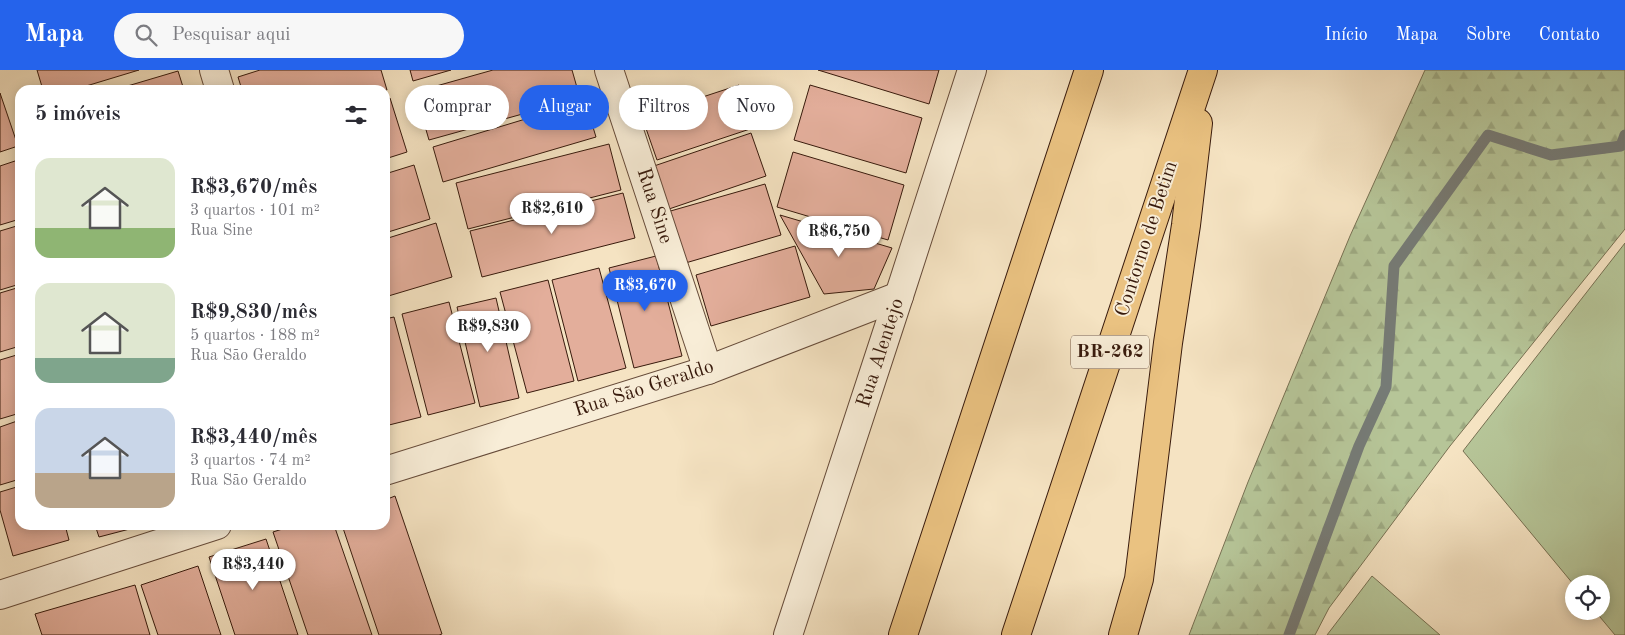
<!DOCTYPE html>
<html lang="pt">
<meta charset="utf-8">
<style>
body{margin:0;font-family:"Old Standard TT",serif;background:#f7f7f7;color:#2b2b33;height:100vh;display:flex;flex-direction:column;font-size:19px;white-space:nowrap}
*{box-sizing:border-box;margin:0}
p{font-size:16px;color:#7c7c81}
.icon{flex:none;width:28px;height:28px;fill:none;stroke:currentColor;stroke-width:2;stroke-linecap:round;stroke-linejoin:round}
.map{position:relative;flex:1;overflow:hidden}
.details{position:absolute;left:15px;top:15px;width:375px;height:445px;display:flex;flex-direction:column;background:#fff;border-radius:15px;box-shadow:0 2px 12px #0003}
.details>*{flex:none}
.banner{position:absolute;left:405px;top:15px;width:475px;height:45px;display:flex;gap:10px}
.tools{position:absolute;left:1565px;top:505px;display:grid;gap:10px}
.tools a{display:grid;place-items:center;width:45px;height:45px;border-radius:50%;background:#fff;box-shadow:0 2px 12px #0003;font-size:25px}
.price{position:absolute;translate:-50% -42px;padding:0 11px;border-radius:18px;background:#fff;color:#222;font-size:16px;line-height:32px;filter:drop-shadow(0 1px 2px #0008)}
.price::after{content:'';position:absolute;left:50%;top:30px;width:15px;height:11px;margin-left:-8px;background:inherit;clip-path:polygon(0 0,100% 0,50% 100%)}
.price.current{background:#2563eb;color:#fff}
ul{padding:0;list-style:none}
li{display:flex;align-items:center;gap:15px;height:125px;padding:0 20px}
li span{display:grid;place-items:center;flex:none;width:140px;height:100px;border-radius:15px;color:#555}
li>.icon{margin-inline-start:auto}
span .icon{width:60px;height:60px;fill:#fffc;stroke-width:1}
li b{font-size:21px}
h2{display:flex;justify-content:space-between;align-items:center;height:60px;padding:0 20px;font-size:21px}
.pill{padding:0 18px;border-radius:22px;background:#fff;box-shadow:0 2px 12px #0003;font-size:18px;line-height:45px}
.pill.current{background:#2563eb;color:#fff}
header{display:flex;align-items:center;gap:30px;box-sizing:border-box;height:70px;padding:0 25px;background:#2563eb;color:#fff}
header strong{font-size:24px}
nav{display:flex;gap:28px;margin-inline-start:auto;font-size:18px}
.search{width:350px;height:45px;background:#f7f7f7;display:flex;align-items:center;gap:12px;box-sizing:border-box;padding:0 18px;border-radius:28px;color:#7c7c81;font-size:19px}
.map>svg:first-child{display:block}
.green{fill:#b6c598;stroke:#777052}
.forest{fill:url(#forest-firs);stroke:#777052}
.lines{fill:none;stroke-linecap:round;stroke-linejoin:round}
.stream{stroke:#767b76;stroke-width:11}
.building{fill:#e3ae9b;stroke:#381a0c}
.street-casing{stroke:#674c3a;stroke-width:30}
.highway-casing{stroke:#381a0c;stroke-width:30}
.street{stroke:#f8edd7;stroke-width:28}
.highway{stroke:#eac281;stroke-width:28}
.labels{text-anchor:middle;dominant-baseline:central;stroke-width:4;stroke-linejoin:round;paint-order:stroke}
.shield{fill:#f8edd7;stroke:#725949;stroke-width:1}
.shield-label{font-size:19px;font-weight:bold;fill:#381a0c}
.street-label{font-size:20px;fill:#381a0c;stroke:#f8edd7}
</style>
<header>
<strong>Mapa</strong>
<div class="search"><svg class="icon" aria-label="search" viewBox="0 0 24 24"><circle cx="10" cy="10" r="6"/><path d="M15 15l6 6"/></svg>Pesquisar aqui</div>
<nav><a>Início</a><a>Mapa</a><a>Sobre</a><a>Contato</a></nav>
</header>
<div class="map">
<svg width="1625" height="565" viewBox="0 0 1625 565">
<defs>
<pattern id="forest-firs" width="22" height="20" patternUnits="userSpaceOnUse" patternTransform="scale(1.25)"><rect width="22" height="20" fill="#b6c598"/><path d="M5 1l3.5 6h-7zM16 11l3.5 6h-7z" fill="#9da982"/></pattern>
</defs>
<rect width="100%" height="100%" fill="#f5e3c2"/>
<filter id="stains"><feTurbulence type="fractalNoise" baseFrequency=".004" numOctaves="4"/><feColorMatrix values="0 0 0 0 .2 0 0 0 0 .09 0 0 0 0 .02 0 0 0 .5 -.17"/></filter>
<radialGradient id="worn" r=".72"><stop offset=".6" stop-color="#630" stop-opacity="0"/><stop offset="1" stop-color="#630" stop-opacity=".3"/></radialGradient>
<g class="green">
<path d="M 1625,173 L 1625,565 L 1615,565 L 1595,541 L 1601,541 L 1601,514 L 1574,514 L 1574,515 L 1463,381 Z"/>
<path d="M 1372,506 L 1440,565 L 1327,565 Z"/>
</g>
<path class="forest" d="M 1425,0 L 1625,0 L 1625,159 L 1450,376 L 1329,538 L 1315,565 L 1189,565 L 1248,412 L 1350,166 Z"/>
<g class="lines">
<path class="stream" d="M 1289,565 L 1359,376 L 1386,317 L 1394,196 L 1488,65 L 1551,85 L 1621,76 L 1625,65"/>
</g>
<g class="building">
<path d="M 37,0 L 139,0 L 73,20 L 43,20 Z"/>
<path d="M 260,0 L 381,0 L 387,20 L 242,20 L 238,7 Z"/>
<path d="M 410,0 L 451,0 L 413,11 Z"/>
<path d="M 493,0 L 572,0 L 580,28 L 429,70 L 415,22 Z"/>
<path d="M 818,0 L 939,0 L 929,34 Z"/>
<path d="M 178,1 L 184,20 L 114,20 Z"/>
<path d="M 739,15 L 753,58 L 657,90 L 642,47 Z"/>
<path d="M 810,15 L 922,48 L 906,103 L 794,70 Z"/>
<path d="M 0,23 L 18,76 L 0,82 Z"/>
<path d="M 390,28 L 407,82 L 385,89 L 385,30 Z"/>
<path d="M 585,31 L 596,67 L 443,112 L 433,77 Z"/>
<path d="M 751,63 L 766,106 L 669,139 L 654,96 Z"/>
<path d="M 609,74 L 621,120 L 468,159 L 456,113 Z"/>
<path d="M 793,82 L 904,115 L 888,170 L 777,137 Z"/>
<path d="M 18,90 L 20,97 L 20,149 L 0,155 L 0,96 Z"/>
<path d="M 414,95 L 430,149 L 385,163 L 385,104 Z"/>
<path d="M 765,114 L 781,165 L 682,194 L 667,142 Z"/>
<path d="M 623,123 L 635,168 L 482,207 L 470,161 Z"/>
<path d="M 780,145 L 892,178 L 874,219 L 824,224 Z"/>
<path d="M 436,153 L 452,207 L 385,227 L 385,169 Z"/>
<path d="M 20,155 L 20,214 L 0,220 L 0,161 Z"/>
<path d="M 795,176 L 810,227 L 711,256 L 696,205 Z"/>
<path d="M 656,186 L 682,286 L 634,298 L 609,198 Z"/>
<path d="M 599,198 L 626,298 L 578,311 L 552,210 Z"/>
<path d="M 548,210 L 574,311 L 527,323 L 500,222 Z"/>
<path d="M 20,217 L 20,276 L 0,282 L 0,223 Z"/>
<path d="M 496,228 L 519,328 L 480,337 L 457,237 Z"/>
<path d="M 449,232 L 475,333 L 428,345 L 402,244 Z"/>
<path d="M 394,247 L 421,347 L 385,356 L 385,249 Z"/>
<path d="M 20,284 L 20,343 L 0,349 L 0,290 Z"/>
<path d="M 20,350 L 20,409 L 0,415 L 0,357 Z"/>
<path d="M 20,416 L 20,455 L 65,455 L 69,470 L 13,486 L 0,440 L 0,422 Z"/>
<path d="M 395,426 L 442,564 L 439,565 L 379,565 L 342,455 L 385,455 L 385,430 Z"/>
<path d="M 95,455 L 145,455 L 99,467 Z"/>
<path d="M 295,455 L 334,455 L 372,565 L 308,565 L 273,462 Z"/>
<path d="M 266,469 L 298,565 L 235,565 L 209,487 Z"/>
<path d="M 198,496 L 221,565 L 158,565 L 141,515 Z"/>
<path d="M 135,515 L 150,565 L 42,565 L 35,544 Z"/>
</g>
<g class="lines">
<defs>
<g id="street">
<path d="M 214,0 L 220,20"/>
<path d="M 609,0 L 708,300"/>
<path d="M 385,401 L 708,300 L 899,226"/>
<path d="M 0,525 L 217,455"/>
<path d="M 788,565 L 899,226 L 972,0"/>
</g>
<g id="highway">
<path d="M 903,565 L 1089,0"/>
<path d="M 1016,565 L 1203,0"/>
<path d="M 1123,565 L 1139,509 L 1168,273 L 1186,155 L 1198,53"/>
</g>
</defs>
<use href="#street" class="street-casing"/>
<use href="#highway" class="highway-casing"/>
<use href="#street" class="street"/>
<use href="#highway" class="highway"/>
</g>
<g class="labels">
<rect class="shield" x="1071" y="265.5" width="78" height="33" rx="4"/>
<g class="shield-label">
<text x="1110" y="282">BR-262</text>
</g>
<g class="street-label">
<text transform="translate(654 136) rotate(72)">Rua Sine</text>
<text transform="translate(1147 169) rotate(-72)">Contorno de Betim</text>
<text transform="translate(881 283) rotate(-72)">Rua Alentejo</text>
<text transform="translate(644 319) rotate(-18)">Rua São Geraldo</text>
</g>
</g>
<rect width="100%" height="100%" filter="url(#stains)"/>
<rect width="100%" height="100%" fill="url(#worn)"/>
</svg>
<div class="tools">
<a><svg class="icon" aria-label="locate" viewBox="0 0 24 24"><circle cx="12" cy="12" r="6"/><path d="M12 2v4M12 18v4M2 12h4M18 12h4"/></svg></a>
</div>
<b class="price" style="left:552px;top:165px">R$2,610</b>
<b class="price" style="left:839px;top:188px">R$6,750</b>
<b class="price current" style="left:645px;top:242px">R$3,670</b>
<b class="price" style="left:488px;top:283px">R$9,830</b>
<b class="price" style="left:253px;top:521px">R$3,440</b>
<div class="banner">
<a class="pill">Comprar</a>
<a class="pill current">Alugar</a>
<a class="pill">Filtros</a>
<a class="pill">Novo</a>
</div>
<section class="details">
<h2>5 imóveis<svg class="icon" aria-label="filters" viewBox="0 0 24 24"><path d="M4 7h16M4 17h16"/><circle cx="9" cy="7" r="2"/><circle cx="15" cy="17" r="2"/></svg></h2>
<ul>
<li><span style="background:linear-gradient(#dfe7d0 70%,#8fb573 0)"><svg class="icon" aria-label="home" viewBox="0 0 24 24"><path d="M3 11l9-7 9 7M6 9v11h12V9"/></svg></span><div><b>R$3,670/mês</b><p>3 quartos · 101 m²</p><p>Rua Sine</p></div></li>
<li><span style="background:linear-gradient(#dfe7d0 75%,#7fa58c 0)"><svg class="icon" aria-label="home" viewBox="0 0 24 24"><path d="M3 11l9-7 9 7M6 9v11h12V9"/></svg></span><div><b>R$9,830/mês</b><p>5 quartos · 188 m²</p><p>Rua São Geraldo</p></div></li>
<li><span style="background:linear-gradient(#c9d6e8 65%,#b9a48a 0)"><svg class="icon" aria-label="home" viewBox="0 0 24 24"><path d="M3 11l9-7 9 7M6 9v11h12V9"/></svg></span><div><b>R$3,440/mês</b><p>3 quartos · 74 m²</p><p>Rua São Geraldo</p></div></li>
</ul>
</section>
</div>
